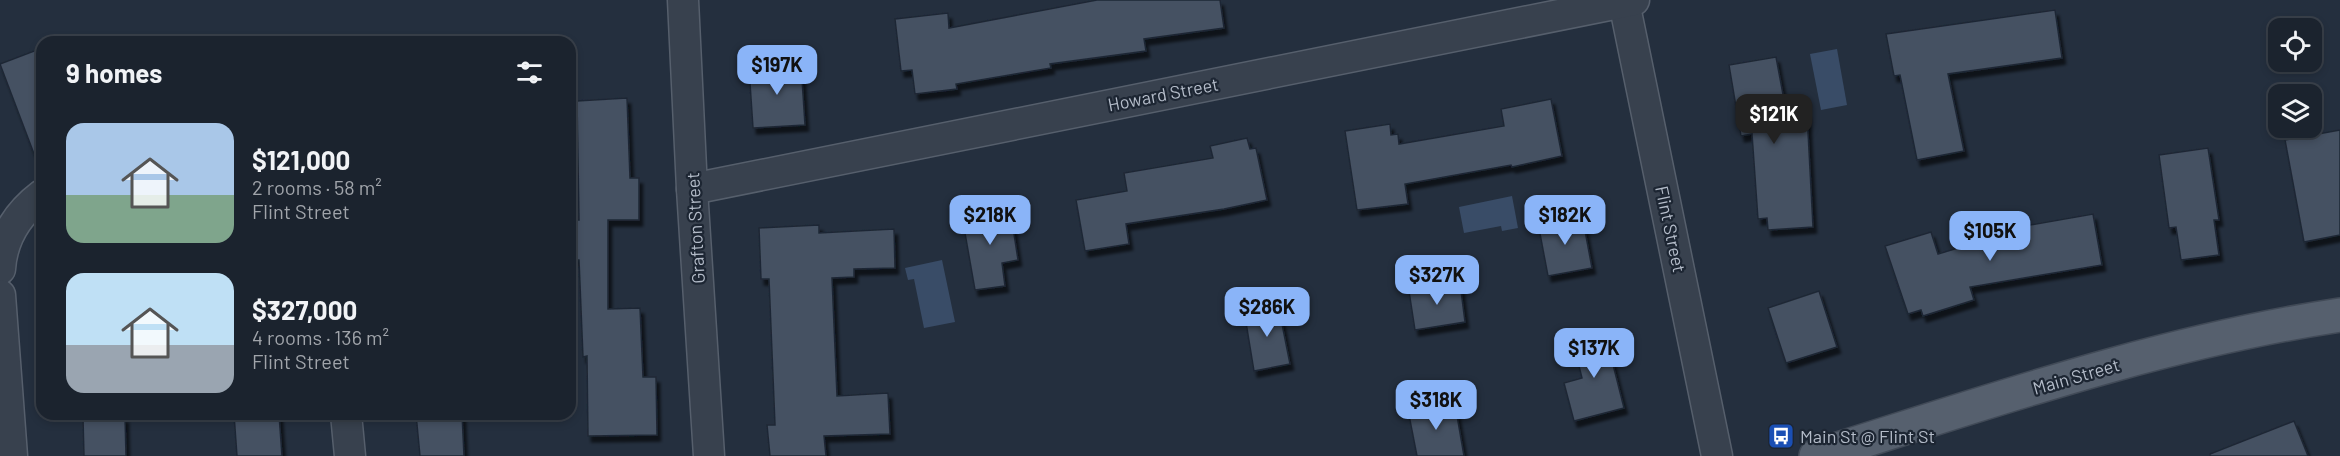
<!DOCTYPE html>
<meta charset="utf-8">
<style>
body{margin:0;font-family:Barlow,sans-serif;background:#282f3a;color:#f1f3f6;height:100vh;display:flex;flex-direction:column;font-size:22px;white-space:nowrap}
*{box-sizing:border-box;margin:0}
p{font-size:20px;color:#a0a4aa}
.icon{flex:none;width:33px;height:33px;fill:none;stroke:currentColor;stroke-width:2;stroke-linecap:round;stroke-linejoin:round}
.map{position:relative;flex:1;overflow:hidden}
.drawer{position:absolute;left:36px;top:36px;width:540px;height:384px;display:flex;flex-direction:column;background:#1b232e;border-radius:18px;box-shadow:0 3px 9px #0003,0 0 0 2px #39404a}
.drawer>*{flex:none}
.controls{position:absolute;left:2268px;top:18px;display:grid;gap:12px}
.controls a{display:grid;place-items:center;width:54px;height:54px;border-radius:12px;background:#1b232e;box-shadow:0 3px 9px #0003,0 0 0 2px #39404a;font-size:30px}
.price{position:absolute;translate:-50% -51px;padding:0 14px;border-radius:12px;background:#8ab4f8;color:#111;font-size:20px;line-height:39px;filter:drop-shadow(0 2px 3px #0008)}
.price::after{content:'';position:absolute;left:50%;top:36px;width:18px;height:14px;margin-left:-9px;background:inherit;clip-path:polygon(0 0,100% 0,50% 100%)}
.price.active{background:#222;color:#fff}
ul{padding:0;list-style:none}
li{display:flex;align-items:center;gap:18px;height:150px;padding:0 30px}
li span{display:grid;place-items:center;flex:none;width:168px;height:120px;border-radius:18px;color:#555}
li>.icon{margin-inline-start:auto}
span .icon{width:72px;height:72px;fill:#fffc;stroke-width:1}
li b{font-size:26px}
h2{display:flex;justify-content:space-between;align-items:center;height:72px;padding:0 30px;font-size:26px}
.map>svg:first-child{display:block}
.water{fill:#394c67}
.building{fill:#455162;stroke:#1f2835;stroke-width:1.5;filter:url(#shadow)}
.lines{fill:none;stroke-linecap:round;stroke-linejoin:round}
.street-casing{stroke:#565f6c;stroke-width:33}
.primary-casing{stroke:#414a57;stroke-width:36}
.street{stroke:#38414e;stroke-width:30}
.primary{stroke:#56606e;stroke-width:33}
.labels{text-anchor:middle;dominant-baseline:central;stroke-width:4.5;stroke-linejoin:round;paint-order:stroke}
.street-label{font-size:18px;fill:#b4bcc9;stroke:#1d2633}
.poi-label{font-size:18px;fill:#b4bcc9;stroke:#1d2633;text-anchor:start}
</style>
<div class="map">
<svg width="2340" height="456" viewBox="0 0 2340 456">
<defs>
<filter id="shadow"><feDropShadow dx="3.5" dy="6" stdDeviation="1.5" flood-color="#0009"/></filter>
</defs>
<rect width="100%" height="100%" fill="#242f3e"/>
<g class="water">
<path d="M 1837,49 L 1847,105 L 1821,110 L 1810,54 Z"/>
<path d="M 1512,196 L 1518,228 L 1502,231 L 1501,226 L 1464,233 L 1459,207 Z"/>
<path d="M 942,260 L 955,322 L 924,328 L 914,279 L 908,280 L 905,268 Z"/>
</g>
<g class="building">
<path d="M 1097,0 L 1220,0 L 1224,28 L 1144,39 L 1146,51 L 1050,64 L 1051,68 L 956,84 L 957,89 L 915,94 L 912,70 L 901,71 L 895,19 L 948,13 L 949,28 Z"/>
<path d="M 2055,10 L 2062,58 L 1948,74 L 1964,151 L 1917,160 L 1900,75 L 1894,76 L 1886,34 Z"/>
<path d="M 42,48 L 42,167 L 39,167 L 0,64 Z"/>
<path d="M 1776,57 L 1787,116 L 1807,113 L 1813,227 L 1768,230 L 1767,218 L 1758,219 L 1752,134 L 1741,136 L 1729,65 Z"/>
<path d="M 801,64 L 805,125 L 753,128 L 749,68 Z"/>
<path d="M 627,98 L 630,178 L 639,178 L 639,220 L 608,220 L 608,309 L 640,308 L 643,377 L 656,377 L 657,435 L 588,436 L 587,356 L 583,357 L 579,260 L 571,260 L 571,220 L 579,220 L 577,101 Z"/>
<path d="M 1551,99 L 1562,156 L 1512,167 L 1511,165 L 1405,184 L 1408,204 L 1357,210 L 1345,131 L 1390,124 L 1391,135 L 1398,134 L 1399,144 L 1504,126 L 1501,109 Z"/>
<path d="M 2340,130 L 2340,235 L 2304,242 L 2285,140 Z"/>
<path d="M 1247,138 L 1250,149 L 1256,148 L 1267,200 L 1224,209 L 1126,224 L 1129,244 L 1085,251 L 1076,200 L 1127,191 L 1124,173 L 1213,158 L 1210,146 Z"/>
<path d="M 2208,148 L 2219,220 L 2214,220 L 2219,255 L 2181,260 L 2176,227 L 2169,228 L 2159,155 Z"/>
<path d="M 1010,208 L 1018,260 L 1002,263 L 1005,286 L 975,290 L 962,216 Z"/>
<path d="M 2093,214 L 2102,265 L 1970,287 L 1974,300 L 1923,316 L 1921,310 L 1908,314 L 1885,246 L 1931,232 L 1938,254 L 2020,229 L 2019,227 Z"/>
<path d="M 1582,215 L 1592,268 L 1548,276 L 1538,223 Z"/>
<path d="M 819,225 L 819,233 L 894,229 L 895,268 L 854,269 L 854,277 L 832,278 L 837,396 L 888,393 L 890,434 L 824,436 L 826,456 L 770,456 L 767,425 L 775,425 L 769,279 L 761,279 L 759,228 Z"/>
<path d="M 1460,283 L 1465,322 L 1415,330 L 1409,291 Z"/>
<path d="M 1819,291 L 1837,347 L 1786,363 L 1768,308 Z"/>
<path d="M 1278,304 L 1290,364 L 1254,371 L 1244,310 Z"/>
<path d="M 1604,329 L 1624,408 L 1574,421 L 1564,383 L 1582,378 L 1572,338 Z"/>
<path d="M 1446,403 L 1446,405 L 1455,404 L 1464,456 L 1417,456 L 1408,410 Z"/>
<path d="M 234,414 L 279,414 L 282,456 L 237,456 Z"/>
<path d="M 416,414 L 462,414 L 464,456 L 420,456 Z"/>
<path d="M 125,417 L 126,456 L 84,456 L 83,418 Z"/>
<path d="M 2294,421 L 2308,456 L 2210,456 L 2210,454 Z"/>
</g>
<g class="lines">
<defs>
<g id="street">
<path d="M 683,0 L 692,189 L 709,456"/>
<path d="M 1624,2 L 1717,456"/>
<path d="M 692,189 L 1634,0"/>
<path d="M 0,269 C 2,238 17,214 42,195"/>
<path d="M 0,295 L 12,456"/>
<path d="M 346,414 L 350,456"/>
</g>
<path id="primary" d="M 1816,456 C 1988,402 2161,342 2340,315"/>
</defs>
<use href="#street" class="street-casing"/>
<use href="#primary" class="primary-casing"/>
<use href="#street" class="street"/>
<use href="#primary" class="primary"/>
</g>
<defs>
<symbol id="bus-square" viewBox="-11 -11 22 22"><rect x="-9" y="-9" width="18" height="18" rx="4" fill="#1a4fb4" stroke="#1d2633"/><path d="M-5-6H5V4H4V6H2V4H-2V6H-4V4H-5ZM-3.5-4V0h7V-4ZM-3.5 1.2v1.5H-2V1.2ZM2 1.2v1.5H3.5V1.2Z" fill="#fff"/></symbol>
</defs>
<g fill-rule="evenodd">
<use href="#bus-square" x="1766" y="421" width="30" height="30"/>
</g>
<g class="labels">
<g class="street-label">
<text transform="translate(1163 94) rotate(-11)">Howard Street</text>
<text transform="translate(695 228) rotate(-93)">Grafton Street</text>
<text transform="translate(1671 229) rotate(78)">Flint Street</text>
<text transform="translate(2076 376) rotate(-16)">Main Street</text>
</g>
<g class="poi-label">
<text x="1800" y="436">Main St @ Flint St</text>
</g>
</g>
</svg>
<div class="controls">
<a><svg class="icon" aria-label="locate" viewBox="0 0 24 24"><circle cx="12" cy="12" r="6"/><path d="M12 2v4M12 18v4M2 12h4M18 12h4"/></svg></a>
<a><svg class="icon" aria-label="layers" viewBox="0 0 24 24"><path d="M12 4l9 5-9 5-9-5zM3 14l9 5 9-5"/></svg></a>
</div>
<b class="price" style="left:777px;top:96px">$197K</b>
<b class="price active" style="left:1774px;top:145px">$121K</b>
<b class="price" style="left:990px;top:246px">$218K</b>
<b class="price" style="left:1565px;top:246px">$182K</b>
<b class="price" style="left:1990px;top:262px">$105K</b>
<b class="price" style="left:1437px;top:306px">$327K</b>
<b class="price" style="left:1267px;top:338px">$286K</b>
<b class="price" style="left:1594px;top:379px">$137K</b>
<b class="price" style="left:1436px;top:431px">$318K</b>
<section class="drawer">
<h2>9 homes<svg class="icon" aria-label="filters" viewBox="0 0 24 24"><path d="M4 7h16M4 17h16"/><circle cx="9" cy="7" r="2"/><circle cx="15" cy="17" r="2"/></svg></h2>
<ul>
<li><span style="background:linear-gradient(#a9c7e8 60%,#7fa58c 0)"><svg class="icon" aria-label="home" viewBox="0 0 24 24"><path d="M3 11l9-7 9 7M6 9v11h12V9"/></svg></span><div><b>$121,000</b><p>2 rooms · 58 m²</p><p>Flint Street</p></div></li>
<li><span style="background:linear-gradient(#bfe0f5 60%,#9aa5b1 0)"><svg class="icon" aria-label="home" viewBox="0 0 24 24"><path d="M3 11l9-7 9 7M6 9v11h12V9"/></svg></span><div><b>$327,000</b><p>4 rooms · 136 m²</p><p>Flint Street</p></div></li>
</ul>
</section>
</div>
